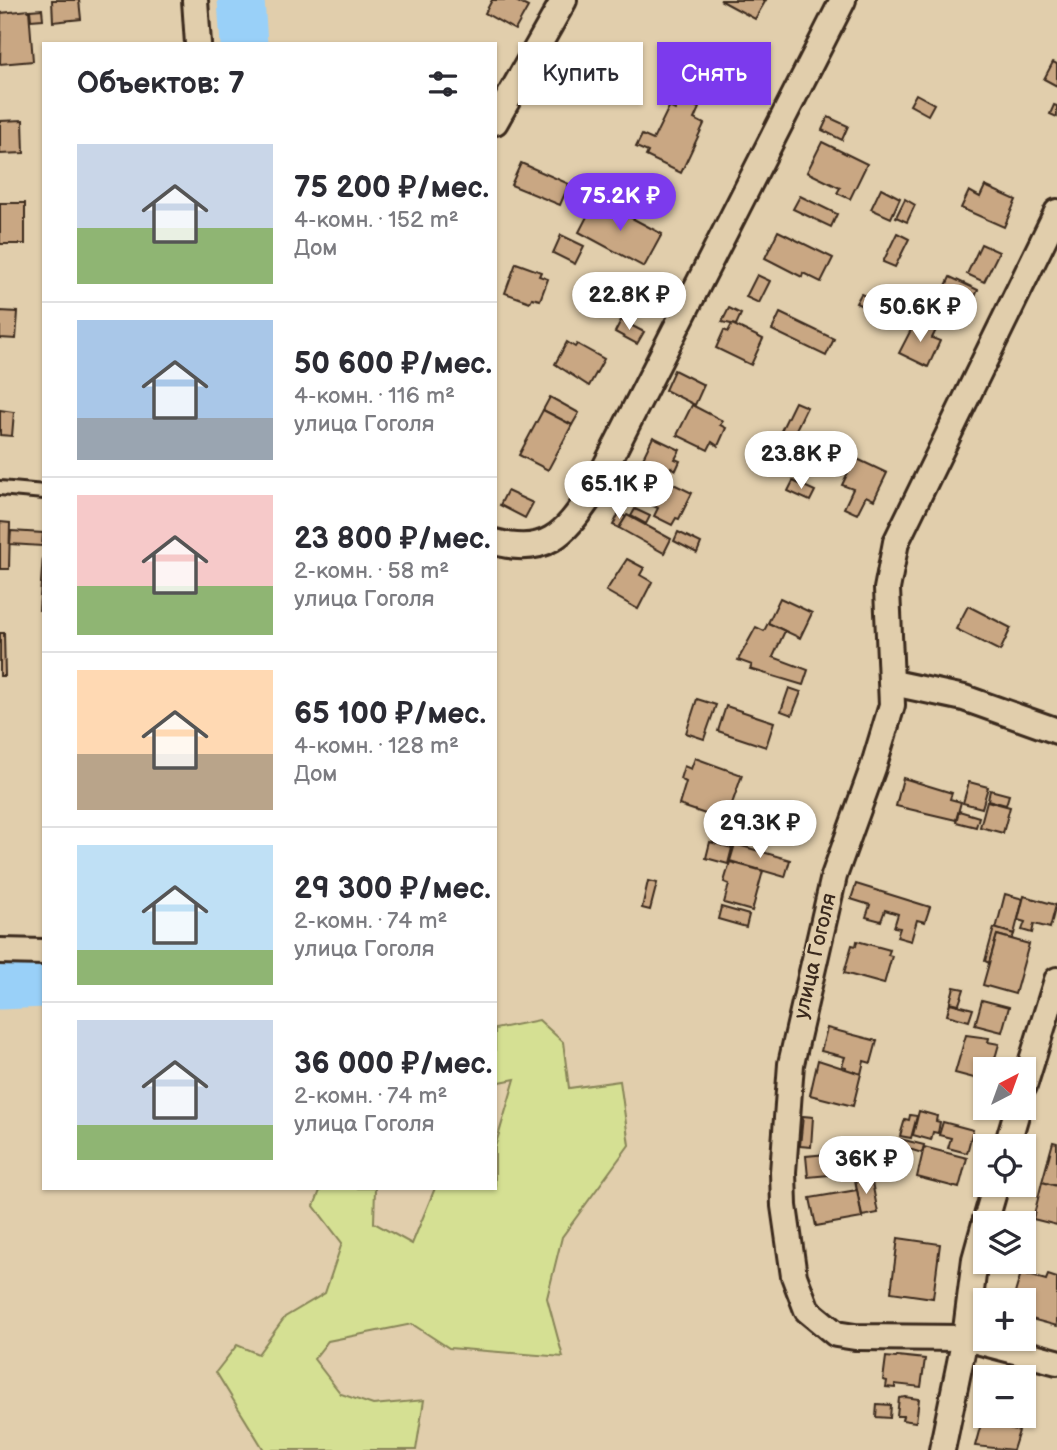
<!DOCTYPE html>
<html lang="ru">
<meta charset="utf-8">
<style>
body{margin:0;font-family:"Balsamiq Sans",sans-serif;background:#f2f2f3;color:#2b2b33;height:100vh;display:flex;flex-direction:column;font-size:26px;white-space:nowrap}
*{box-sizing:border-box;margin:0}
p{font-size:23px;color:#7c7c81}
.icon{flex:none;width:38px;height:38px;fill:none;stroke:currentColor;stroke-width:2;stroke-linecap:round;stroke-linejoin:round}
.map{position:relative;flex:1;overflow:hidden}
.details{position:absolute;left:42px;top:42px;width:455px;height:1148px;display:flex;flex-direction:column;background:#fff;border-radius:0px;box-shadow:0 2px 5px #0004}
.details>*{flex:none}
.top-card{position:absolute;left:518px;top:42px;width:434px;height:63px;display:flex;gap:14px}
.needle{width:46px;rotate:41deg}
.controls{position:absolute;left:973px;top:1057px;display:grid;gap:14px}
.controls a{display:grid;place-items:center;width:63px;height:63px;border-radius:0px;background:#fff;box-shadow:0 2px 5px #0004;font-size:35px}
.price{position:absolute;translate:-50% -60px;padding:0 16px;border-radius:24px;background:#fff;color:#222;font-size:23px;line-height:46px;filter:drop-shadow(0 2px 4px #0008)}
.price::after{content:'';position:absolute;left:50%;top:42px;width:21px;height:16px;margin-left:-10px;background:inherit;clip-path:polygon(0 0,100% 0,50% 100%)}
.price.active{background:#7c3aed;color:#fff}
ul{padding:0;list-style:none}
li{display:flex;align-items:center;gap:21px;height:175px;padding:0 35px}
li+li{border-top:2px solid #e1e1e2}
li span{display:grid;place-items:center;flex:none;width:196px;height:140px;border-radius:0px;color:#555}
li>.icon{margin-inline-start:auto}
span .icon{width:84px;height:84px;fill:#fffc;stroke-width:1}
li b{font-size:30px}
h2{display:flex;justify-content:space-between;align-items:center;height:84px;padding:0 35px;font-size:30px}
.pill{padding:0 24px;border-radius:0px;background:#fff;box-shadow:0 2px 5px #0004;font-size:24px;line-height:63px}
.pill.active{background:#7c3aed;color:#fff}
.map>svg:first-child{display:block}
.green{fill:#d5e093;stroke:#888558;stroke-width:2}
.lines{fill:none;stroke-linecap:round;stroke-linejoin:round}
.river{stroke:#99d0f8;stroke-width:47}
.building{fill:#c9a783;stroke:#3b2a1e;stroke-width:2}
.lane-casing{stroke:#3b2a1e;stroke-width:18}
.street-casing{stroke:#3b2a1e;stroke-width:30}
.lane{stroke:#e1ceac;stroke-width:12}
.street{stroke:#e1ceac;stroke-width:24}
.labels{text-anchor:middle;dominant-baseline:central;stroke-width:5;stroke-linejoin:round;paint-order:stroke}
.street-label{font-size:21px;fill:#3b2a1e;stroke:#e1ceac}
</style>
<div class="map">
<svg width="1057" height="1450" viewBox="0 0 1057 1450">
<rect width="100%" height="100%" fill="#e1ceac"/>
<filter id="ink" filterUnits="userSpaceOnUse"><feTurbulence type="fractalNoise" baseFrequency=".0143" numOctaves="2"/><feDisplacementMap in="SourceGraphic" scale="14" xChannelSelector="R" yChannelSelector="G"/><feConvolveMatrix kernelMatrix="1 2 1 2 8 2 1 2 1" color-interpolation-filters="sRGB"/></filter>
<g filter="url(#ink)">
<path class="green" d="M 539,1020 L 563,1042 L 569,1088 L 620,1081 L 629,1145 L 562,1237 L 547,1298 L 563,1357 L 449,1348 L 412,1324 L 328,1341 L 314,1359 L 341,1394 L 373,1405 L 424,1400 L 416,1450 L 264,1450 L 216,1372 L 237,1345 L 258,1354 L 285,1317 L 325,1293 L 342,1243 L 314,1206 L 321,1188 L 375,1188 L 374,1223 L 412,1244 L 435,1188 L 495,1188 L 495,1147 L 515,1079 L 495,1083 L 495,1029 Z"/>
<g class="lines">
<g class="river">
<path d="M 241,0 L 244,44"/>
<path d="M 0,986 L 44,984"/>
</g>
</g>
<g class="building">
<path d="M 52,0 L 79,0 L 81,19 L 53,22 Z"/>
<path d="M 492,0 L 514,0 L 528,7 L 515,30 L 485,13 Z"/>
<path d="M 720,0 L 766,0 L 755,19 Z"/>
<path d="M 42,9 L 43,19 L 31,20 L 30,10 Z"/>
<path d="M 29,10 L 33,61 L 0,64 L 1,13 Z"/>
<path d="M 689,54 L 702,61 L 690,82 L 677,75 Z"/>
<path d="M 1053,62 L 1057,64 L 1057,86 L 1044,79 Z"/>
<path d="M 916,94 L 934,104 L 928,115 L 910,105 Z"/>
<path d="M 680,99 L 699,108 L 694,119 L 704,124 L 681,173 L 646,156 L 648,152 L 636,147 L 642,135 L 653,140 L 669,107 L 675,110 Z"/>
<path d="M 1054,105 L 1057,106 L 1057,117 L 1050,114 Z"/>
<path d="M 828,117 L 848,126 L 842,140 L 822,130 Z"/>
<path d="M 23,120 L 24,153 L 0,154 L 0,121 Z"/>
<path d="M 822,142 L 867,164 L 850,199 L 837,193 L 840,188 L 807,172 Z"/>
<path d="M 521,163 L 569,184 L 560,205 L 511,185 Z"/>
<path d="M 985,186 L 1016,200 L 1004,227 L 961,208 L 969,191 L 980,197 Z"/>
<path d="M 881,188 L 900,198 L 891,218 L 871,209 Z"/>
<path d="M 800,196 L 837,214 L 831,227 L 793,209 Z"/>
<path d="M 596,199 L 662,234 L 644,267 L 579,232 Z"/>
<path d="M 905,199 L 915,205 L 907,222 L 896,217 Z"/>
<rect x="0" y="203" width="25" height="41"/>
<path d="M 778,231 L 833,258 L 821,282 L 803,273 L 802,277 L 765,258 Z"/>
<path d="M 897,233 L 909,239 L 895,267 L 883,262 Z"/>
<path d="M 561,235 L 584,246 L 575,264 L 553,253 Z"/>
<path d="M 981,244 L 999,252 L 984,282 L 967,274 Z"/>
<path d="M 516,263 L 541,272 L 539,276 L 548,279 L 540,300 L 532,298 L 530,302 L 505,293 Z"/>
<path d="M 757,275 L 770,281 L 759,303 L 746,297 Z"/>
<path d="M 950,277 L 978,290 L 971,305 L 943,292 Z"/>
<path d="M 861,294 L 882,304 L 877,313 L 856,303 Z"/>
<path d="M 729,308 L 741,314 L 736,325 L 722,322 Z"/>
<path d="M 0,311 L 18,312 L 16,339 L 0,338 Z"/>
<path d="M 780,313 L 834,339 L 826,356 L 772,330 Z"/>
<path d="M 621,320 L 644,332 L 637,344 L 615,332 Z"/>
<path d="M 916,320 L 936,330 L 932,338 L 940,341 L 928,367 L 899,353 Z"/>
<path d="M 732,324 L 763,339 L 751,365 L 716,348 L 724,330 L 728,332 Z"/>
<path d="M 567,342 L 575,347 L 577,344 L 604,359 L 589,386 L 555,364 Z"/>
<path d="M 674,370 L 704,385 L 695,405 L 665,390 Z"/>
<path d="M 550,397 L 579,413 L 572,425 L 543,410 Z"/>
<path d="M 795,402 L 807,407 L 787,448 L 775,443 Z"/>
<path d="M 692,405 L 723,421 L 720,425 L 726,428 L 718,446 L 712,442 L 708,450 L 677,435 Z"/>
<path d="M 0,410 L 14,412 L 12,436 L 0,435 Z"/>
<path d="M 543,410 L 572,425 L 548,470 L 519,455 Z"/>
<path d="M 653,437 L 680,450 L 675,459 L 680,461 L 676,470 L 671,467 L 667,476 L 641,462 Z"/>
<path d="M 773,449 L 782,453 L 775,468 L 766,463 Z"/>
<path d="M 855,458 L 887,473 L 874,500 L 866,496 L 857,514 L 844,508 L 853,489 L 842,485 Z"/>
<path d="M 659,477 L 692,493 L 679,519 L 676,518 L 672,525 L 654,516 L 658,508 L 646,503 Z"/>
<path d="M 793,481 L 815,491 L 810,501 L 788,491 Z"/>
<path d="M 507,491 L 533,503 L 525,518 L 500,505 Z"/>
<path d="M 635,509 L 650,516 L 646,524 L 631,516 Z"/>
<path d="M 619,513 L 626,517 L 619,528 L 613,525 Z"/>
<path d="M 627,515 L 671,539 L 664,553 L 619,528 Z"/>
<path d="M 0,522 L 10,523 L 9,569 L 0,569 Z"/>
<path d="M 11,531 L 43,533 L 42,546 L 10,544 Z"/>
<path d="M 678,532 L 701,543 L 697,553 L 674,541 Z"/>
<path d="M 44,543 L 44,610 L 39,610 Z"/>
<path d="M 627,559 L 644,568 L 640,575 L 652,582 L 638,609 L 606,591 Z"/>
<path d="M 780,598 L 812,613 L 800,638 L 768,623 Z"/>
<path d="M 968,606 L 1011,628 L 1000,651 L 956,629 Z"/>
<path d="M 768,623 L 785,631 L 773,657 L 808,670 L 803,685 L 750,669 L 752,665 L 738,660 L 756,627 L 764,631 Z"/>
<path d="M 0,633 L 4,633 L 5,676 L 0,676 Z"/>
<path d="M 789,688 L 801,692 L 792,715 L 781,711 Z"/>
<path d="M 697,699 L 716,705 L 704,739 L 686,733 Z"/>
<path d="M 726,706 L 774,722 L 766,747 L 718,731 Z"/>
<path d="M 695,758 L 742,775 L 726,821 L 679,805 L 686,782 L 680,779 L 684,766 L 691,769 Z"/>
<path d="M 903,778 L 952,793 L 950,799 L 961,802 L 956,820 L 896,806 Z"/>
<path d="M 969,782 L 988,787 L 982,808 L 963,803 Z"/>
<path d="M 990,790 L 1009,795 L 1006,805 L 988,800 Z"/>
<path d="M 987,801 L 1010,807 L 1003,833 L 980,827 Z"/>
<path d="M 959,811 L 979,817 L 976,827 L 956,822 Z"/>
<path d="M 710,842 L 732,848 L 728,864 L 706,858 Z"/>
<path d="M 735,844 L 790,860 L 785,877 L 730,861 Z"/>
<path d="M 730,862 L 763,871 L 752,911 L 724,903 L 729,884 L 724,882 Z"/>
<path d="M 648,881 L 657,883 L 650,910 L 642,908 Z"/>
<path d="M 856,884 L 930,907 L 925,922 L 917,920 L 911,941 L 897,937 L 900,928 L 894,927 L 898,914 L 885,910 L 881,921 L 866,917 L 870,905 L 851,899 Z"/>
<path d="M 1005,894 L 1023,899 L 1014,934 L 996,929 Z"/>
<path d="M 1024,896 L 1056,905 L 1050,928 L 1034,924 L 1032,933 L 1022,930 L 1025,922 L 1018,920 Z"/>
<path d="M 721,907 L 749,915 L 746,927 L 718,919 Z"/>
<path d="M 994,928 L 1014,934 L 1012,939 L 997,935 L 989,963 L 985,961 Z"/>
<path d="M 997,935 L 1029,944 L 1015,994 L 983,985 Z"/>
<path d="M 857,941 L 890,950 L 888,955 L 892,956 L 884,984 L 844,973 L 852,945 L 856,946 Z"/>
<path d="M 954,987 L 964,989 L 959,1004 L 950,1002 Z"/>
<path d="M 982,1000 L 1009,1007 L 1002,1032 L 975,1025 Z"/>
<path d="M 950,1003 L 973,1009 L 969,1021 L 947,1015 Z"/>
<path d="M 827,1028 L 877,1041 L 871,1063 L 864,1061 L 861,1074 L 846,1071 L 846,1067 L 842,1066 L 845,1057 L 821,1051 Z"/>
<path d="M 966,1035 L 989,1038 L 988,1042 L 999,1044 L 992,1069 L 985,1069 L 985,1081 L 955,1073 Z"/>
<path d="M 818,1060 L 861,1074 L 853,1106 L 810,1095 Z"/>
<path d="M 919,1111 L 937,1116 L 936,1121 L 940,1122 L 938,1133 L 933,1132 L 931,1140 L 913,1135 Z"/>
<path d="M 910,1115 L 917,1116 L 911,1138 L 900,1136 L 905,1119 L 909,1120 Z"/>
<path d="M 803,1116 L 813,1117 L 811,1147 L 800,1146 Z"/>
<path d="M 943,1122 L 973,1130 L 967,1153 L 948,1148 L 951,1138 L 939,1135 Z"/>
<path d="M 900,1139 L 924,1145 L 922,1153 L 899,1146 Z"/>
<path d="M 1053,1142 L 1057,1143 L 1057,1186 L 1042,1182 Z"/>
<path d="M 924,1147 L 967,1158 L 959,1188 L 917,1177 Z"/>
<path d="M 838,1153 L 840,1174 L 808,1177 L 806,1156 Z"/>
<path d="M 871,1177 L 878,1213 L 862,1216 L 855,1180 Z"/>
<path d="M 1042,1182 L 1057,1186 L 1057,1225 L 1033,1219 Z"/>
<path d="M 857,1190 L 862,1218 L 816,1226 L 810,1198 Z"/>
<path d="M 898,1238 L 940,1244 L 933,1298 L 891,1292 Z"/>
<path d="M 1021,1273 L 1046,1280 L 1048,1275 L 1057,1278 L 1057,1326 L 1024,1317 L 1024,1300 L 1013,1300 Z"/>
<path d="M 897,1356 L 925,1359 L 921,1387 L 895,1384 L 895,1388 L 886,1387 L 887,1381 L 883,1380 L 886,1357 L 896,1358 Z"/>
<path d="M 905,1397 L 919,1399 L 916,1422 L 902,1420 L 903,1416 L 897,1416 L 899,1398 Z"/>
<path d="M 877,1404 L 891,1405 L 890,1418 L 876,1417 Z"/>
<path d="M 982,1420 L 1019,1431 L 1013,1450 L 975,1446 Z"/>
</g>
<g class="lines">
<defs>
<path id="lane" d="M 0,488 L 44,492"/>
<g id="street">
<path d="M 195,0 L 198,44"/>
<path d="M 495,122 L 564,0"/>
<path d="M 1057,212 L 896,542 L 887,589 L 892,705 L 873,768 L 834,876 L 791,1064 L 783,1172 L 784,1206 L 794,1276 L 807,1310 L 836,1334 L 855,1337 L 965,1338 L 1057,1362"/>
<path d="M 495,542 C 545,556 564,535 591,495 L 843,0"/>
<path d="M 893,683 L 964,698 L 1057,731"/>
<path d="M 0,951 L 44,952"/>
<path d="M 1024,1086 L 1057,980"/>
<path d="M 1007,1146 L 1018,1108"/>
<path d="M 985,1223 L 996,1185"/>
<path d="M 942,1450 L 965,1338 L 975,1259 L 985,1223"/>
</g>
</defs>
<use href="#lane" class="lane-casing"/>
<use href="#street" class="street-casing"/>
<use href="#lane" class="lane"/>
<use href="#street" class="street"/>
</g>
</g>
<g class="labels">
<g class="street-label">
<text transform="translate(815 956) rotate(-77)">улица Гоголя</text>
</g>
</g>
</svg>
<div class="controls">
<a><svg class="needle" viewBox="-14 -14 28 28"><path d="M0-13l5 13h-10z" fill="#e53935"/><path d="M0 13l5-13h-10z" fill="#7c7c81"/></svg></a>
<a><svg class="icon" aria-label="locate" viewBox="0 0 24 24"><circle cx="12" cy="12" r="6"/><path d="M12 2v4M12 18v4M2 12h4M18 12h4"/></svg></a>
<a><svg class="icon" aria-label="layers" viewBox="0 0 24 24"><path d="M12 4l9 5-9 5-9-5zM3 14l9 5 9-5"/></svg></a>
<a>+</a>
<a>−</a>
</div>
<b class="price active" style="left:620px;top:233px">75.2K ₽</b>
<b class="price" style="left:629px;top:332px">22.8K ₽</b>
<b class="price" style="left:920px;top:344px">50.6K ₽</b>
<b class="price" style="left:801px;top:491px">23.8K ₽</b>
<b class="price" style="left:619px;top:521px">65.1K ₽</b>
<b class="price" style="left:760px;top:860px">29.3K ₽</b>
<b class="price" style="left:866px;top:1196px">36K ₽</b>
<div class="top-card">
<a class="pill">Купить</a>
<a class="pill active">Снять</a>
</div>
<section class="details">
<h2>Объектов: 7<svg class="icon" aria-label="filters" viewBox="0 0 24 24"><path d="M4 7h16M4 17h16"/><circle cx="9" cy="7" r="2"/><circle cx="15" cy="17" r="2"/></svg></h2>
<ul>
<li><span style="background:linear-gradient(#c9d6e8 60%,#8fb573 0)"><svg class="icon" aria-label="home" viewBox="0 0 24 24"><path d="M3 11l9-7 9 7M6 9v11h12V9"/></svg></span><div><b>75 200 ₽/мес.</b><p>4-комн. · 152 m²</p><p>Дом</p></div></li>
<li><span style="background:linear-gradient(#a9c7e8 70%,#9aa5b1 0)"><svg class="icon" aria-label="home" viewBox="0 0 24 24"><path d="M3 11l9-7 9 7M6 9v11h12V9"/></svg></span><div><b>50 600 ₽/мес.</b><p>4-комн. · 116 m²</p><p>улица Гоголя</p></div></li>
<li><span style="background:linear-gradient(#f6c9c9 65%,#8fb573 0)"><svg class="icon" aria-label="home" viewBox="0 0 24 24"><path d="M3 11l9-7 9 7M6 9v11h12V9"/></svg></span><div><b>23 800 ₽/мес.</b><p>2-комн. · 58 m²</p><p>улица Гоголя</p></div></li>
<li><span style="background:linear-gradient(#ffd9b3 60%,#b9a48a 0)"><svg class="icon" aria-label="home" viewBox="0 0 24 24"><path d="M3 11l9-7 9 7M6 9v11h12V9"/></svg></span><div><b>65 100 ₽/мес.</b><p>4-комн. · 128 m²</p><p>Дом</p></div></li>
<li><span style="background:linear-gradient(#bfe0f5 75%,#8fb573 0)"><svg class="icon" aria-label="home" viewBox="0 0 24 24"><path d="M3 11l9-7 9 7M6 9v11h12V9"/></svg></span><div><b>29 300 ₽/мес.</b><p>2-комн. · 74 m²</p><p>улица Гоголя</p></div></li>
<li><span style="background:linear-gradient(#c9d6e8 75%,#8fb573 0)"><svg class="icon" aria-label="home" viewBox="0 0 24 24"><path d="M3 11l9-7 9 7M6 9v11h12V9"/></svg></span><div><b>36 000 ₽/мес.</b><p>2-комн. · 74 m²</p><p>улица Гоголя</p></div></li>
</ul>
</section>
</div>
